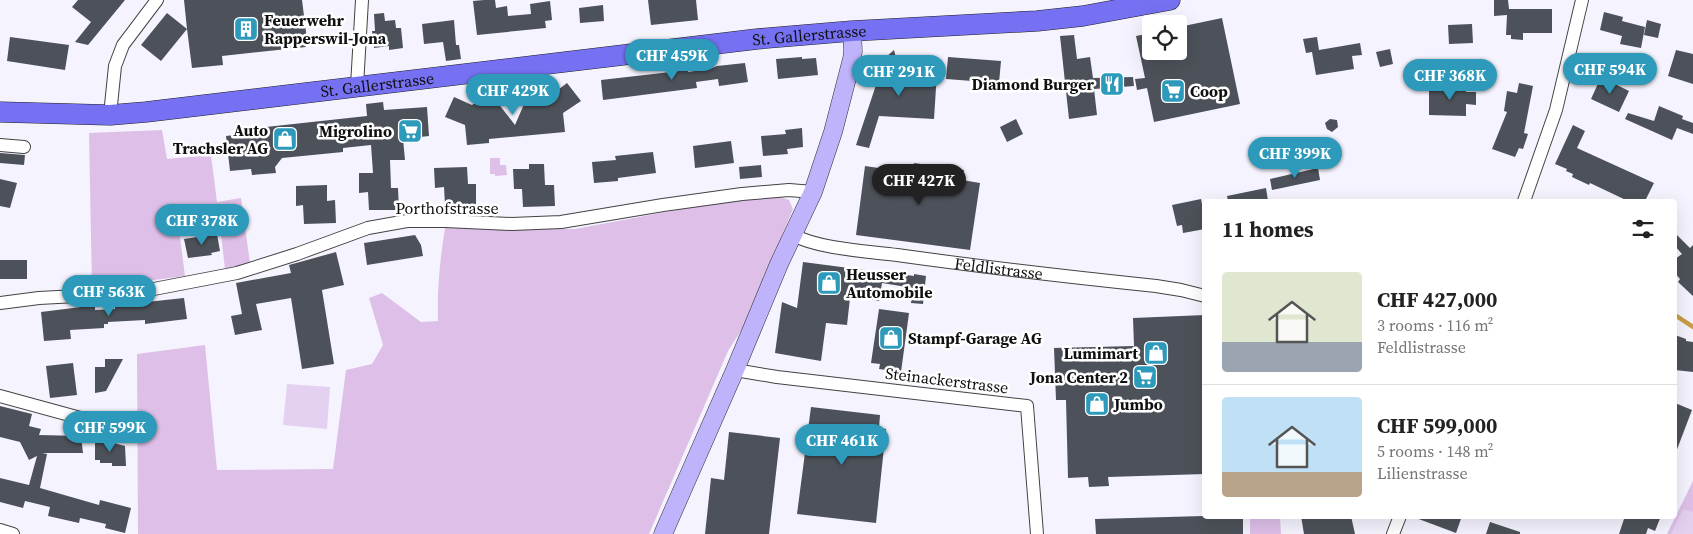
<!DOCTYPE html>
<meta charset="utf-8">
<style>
body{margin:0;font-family:"Source Serif 4",serif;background:#f6f6f6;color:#222;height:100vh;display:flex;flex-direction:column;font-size:19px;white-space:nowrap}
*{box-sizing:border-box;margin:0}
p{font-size:16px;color:#767676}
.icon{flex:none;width:28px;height:28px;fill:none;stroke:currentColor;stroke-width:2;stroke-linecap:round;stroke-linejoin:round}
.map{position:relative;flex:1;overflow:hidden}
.side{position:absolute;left:1202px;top:199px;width:475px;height:320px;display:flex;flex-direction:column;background:#fff;border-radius:5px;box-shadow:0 5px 20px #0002}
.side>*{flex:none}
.fabs{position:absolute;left:1142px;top:15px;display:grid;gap:10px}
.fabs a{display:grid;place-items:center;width:45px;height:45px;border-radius:5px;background:#fff;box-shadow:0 5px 20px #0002;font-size:25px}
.price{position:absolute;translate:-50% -42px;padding:0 11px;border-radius:18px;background:#2e9abb;color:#fff;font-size:16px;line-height:32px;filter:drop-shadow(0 1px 2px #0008)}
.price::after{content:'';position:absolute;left:50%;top:30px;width:15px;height:11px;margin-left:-8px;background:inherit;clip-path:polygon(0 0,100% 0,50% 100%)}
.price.current{background:#222;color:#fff}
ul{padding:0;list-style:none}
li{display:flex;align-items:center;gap:15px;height:125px;padding:0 20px}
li+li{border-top:1px solid #e0e0e0}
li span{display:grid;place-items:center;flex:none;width:140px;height:100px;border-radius:5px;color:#555}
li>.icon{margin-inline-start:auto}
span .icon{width:60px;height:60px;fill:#fffc;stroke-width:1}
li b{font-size:21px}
h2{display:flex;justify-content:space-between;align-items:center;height:60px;padding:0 20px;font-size:21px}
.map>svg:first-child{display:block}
.green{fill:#debfe8}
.pitch{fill:#e4d0f0}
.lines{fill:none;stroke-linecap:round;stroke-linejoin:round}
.stream{stroke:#c79d46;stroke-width:4.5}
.building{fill:#4d5159}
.street-casing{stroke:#434343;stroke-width:14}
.secondary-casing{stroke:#323232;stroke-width:19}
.primary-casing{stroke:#212121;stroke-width:21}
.street{stroke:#fff;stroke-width:12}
.secondary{stroke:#bfb3fb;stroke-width:18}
.primary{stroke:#7671f2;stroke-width:20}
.labels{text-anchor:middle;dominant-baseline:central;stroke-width:5;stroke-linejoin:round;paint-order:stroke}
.poi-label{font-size:16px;font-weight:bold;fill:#101010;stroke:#fff;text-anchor:start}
.street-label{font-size:16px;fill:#101010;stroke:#fff}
</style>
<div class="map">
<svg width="1693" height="534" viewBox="0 0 1693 534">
<rect width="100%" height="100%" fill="#f5f4fe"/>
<g class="green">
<path d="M 162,130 L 167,159 L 211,155 L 217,202 L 241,198 L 250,263 L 225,269 L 220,226 L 179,230 L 185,276 L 92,288 L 89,133 Z"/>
<path d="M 490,158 L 500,158 L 500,165 L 506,165 L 507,175 L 495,176 L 495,174 L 490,174 Z"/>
<path d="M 778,196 L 789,200 L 793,209 L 746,323 L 728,351 L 649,534 L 138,534 L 137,354 L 205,345 L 217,470 L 333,469 L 346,370 L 372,364 L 383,345 L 369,298 L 382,293 L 421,322 L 438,321 C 437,289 440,259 445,228 L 575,229 L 719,202 Z"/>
<path d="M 1693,481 L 1693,534 L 1667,534 Z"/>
<path d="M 1250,516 L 1280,516 L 1281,534 L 1250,534 Z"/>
</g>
<g class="pitch">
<path d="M 287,384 L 330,387 L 327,429 L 283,425 Z"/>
<path d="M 1683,509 L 1693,512 L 1693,534 L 1671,534 Z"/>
</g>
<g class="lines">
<path class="stream" d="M 1675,315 L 1693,327"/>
</g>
<g class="building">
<path d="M 78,0 L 125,0 L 88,45 L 75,42 L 91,22 L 72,7 Z"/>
<path d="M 184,0 L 302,0 L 307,40 L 305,40 L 306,47 L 222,56 L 223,65 L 192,68 L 187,29 L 161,61 L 141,45 L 167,13 L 187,29 Z"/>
<path d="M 484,0 L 495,0 L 496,8 L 507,6 L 508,16 L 531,14 L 530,4 L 550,1 L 552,20 L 545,21 L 546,28 L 477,35 L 473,1 Z"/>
<path d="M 648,0 L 696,0 L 698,20 L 651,25 Z"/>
<path d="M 1494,0 L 1508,0 L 1509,9 L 1552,9 L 1552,33 L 1523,33 L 1523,40 L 1511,39 L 1511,35 L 1506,35 L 1507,15 L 1494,16 Z"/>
<path d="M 603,5 L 604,21 L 580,23 L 579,8 Z"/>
<path d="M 1604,12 L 1623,17 L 1622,21 L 1645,27 L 1641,48 L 1620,44 L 1622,36 L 1600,30 Z"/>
<path d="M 384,13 L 385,21 L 395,20 L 396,28 L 401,28 L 403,48 L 389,50 L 389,46 L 374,48 L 372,31 L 375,31 L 374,14 Z"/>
<path d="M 1222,18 L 1240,104 L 1154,122 L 1147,88 L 1137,90 L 1135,79 L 1145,78 L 1136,36 L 1151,33 L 1151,51 L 1179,51 L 1179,27 Z"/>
<path d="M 454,20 L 456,45 L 459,45 L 461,59 L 446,61 L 443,42 L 424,44 L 422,24 Z"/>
<path d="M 1647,20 L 1661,24 L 1658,38 L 1644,35 Z"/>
<path d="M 1472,24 L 1473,43 L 1449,44 L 1448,25 Z"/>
<path d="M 1074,35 L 1077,59 L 1090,57 L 1093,78 L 1133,77 L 1134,86 L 1094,89 L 1097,115 L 1069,119 L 1060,36 Z"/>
<path d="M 10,37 L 69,45 L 65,70 L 7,61 Z"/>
<path d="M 1317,37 L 1319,50 L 1360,43 L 1362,55 L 1352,56 L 1354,69 L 1316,75 L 1312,52 L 1306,53 L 1303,39 Z"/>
<path d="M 1390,49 L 1393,64 L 1380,67 L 1376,52 Z"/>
<path d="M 894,50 L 899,69 L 937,72 L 934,119 L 879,116 L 869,148 L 856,145 L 885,58 Z"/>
<path d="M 1676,50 L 1693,54 L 1693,84 L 1668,76 Z"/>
<path d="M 802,57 L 802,59 L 816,58 L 818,75 L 778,79 L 776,59 Z"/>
<path d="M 948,57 L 1001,61 L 999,83 L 946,79 Z"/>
<path d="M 745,63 L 748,82 L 719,86 L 718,79 L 696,82 L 697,88 L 603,100 L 601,80 L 688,70 L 688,72 L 710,69 L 717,66 Z"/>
<path d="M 1601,77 L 1629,91 L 1619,112 L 1591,99 Z"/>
<path d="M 567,83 L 581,101 L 563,113 L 565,132 L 489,139 L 489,143 L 467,145 L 465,125 L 445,117 L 454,97 L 472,105 L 490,93 L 515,125 L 531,88 L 550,96 Z"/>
<path d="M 1519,83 L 1533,86 L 1524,133 L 1528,134 L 1523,149 L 1519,148 L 1515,157 L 1492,149 L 1507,112 L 1504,111 L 1507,91 L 1517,93 Z"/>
<path d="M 1429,86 L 1466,87 L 1466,92 L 1476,92 L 1476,105 L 1466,104 L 1466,116 L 1429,115 Z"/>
<path d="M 383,102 L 384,110 L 427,107 L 429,136 L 403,139 L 405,160 L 390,160 L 391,188 L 398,188 L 399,210 L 369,210 L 368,192 L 359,193 L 359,173 L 373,173 L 371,145 L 343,148 L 343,152 L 282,158 L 275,167 L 276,173 L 252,175 L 251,169 L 230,171 L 226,136 L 266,131 L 266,127 L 367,116 L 366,104 Z"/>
<path d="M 1659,106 L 1683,116 L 1682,119 L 1693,123 L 1693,134 L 1677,128 L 1672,140 L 1625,119 L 1628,113 L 1654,121 Z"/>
<path d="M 1016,119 L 1023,134 L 1007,142 L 1000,127 Z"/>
<path d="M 1330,119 L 1337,120 L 1338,127 L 1332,132 L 1327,129 L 1325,123 Z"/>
<path d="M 1573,125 L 1585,131 L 1577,148 L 1654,183 L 1645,201 L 1628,201 L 1590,183 L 1589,185 L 1572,177 L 1573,174 L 1566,171 L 1567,169 L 1555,164 Z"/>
<path d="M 802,128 L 803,147 L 787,149 L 788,154 L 763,156 L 761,136 L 786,134 L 785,130 Z"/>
<path d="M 731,141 L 734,163 L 695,168 L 693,146 Z"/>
<path d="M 653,152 L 656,173 L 618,178 L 618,181 L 594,183 L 592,162 L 616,160 L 615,156 Z"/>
<path d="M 0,153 L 25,155 L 24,165 L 0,163 Z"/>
<path d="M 914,163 L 964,170 L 962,180 L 980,183 L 970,250 L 856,235 L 865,166 L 913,173 Z"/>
<path d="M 529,164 L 544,164 L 545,185 L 554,185 L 555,206 L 523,207 L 522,189 L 514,189 L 513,169 L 529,169 Z"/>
<path d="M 761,165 L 762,177 L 740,179 L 739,167 Z"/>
<path d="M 467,167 L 468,184 L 476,184 L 476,204 L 445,205 L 444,187 L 435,188 L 434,168 Z"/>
<path d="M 1318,168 L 1320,180 L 1272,190 L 1270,179 Z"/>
<path d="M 0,179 L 17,183 L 10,208 L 0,206 Z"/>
<path d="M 327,185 L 327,201 L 335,200 L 336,223 L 304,224 L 303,205 L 296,206 L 296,186 Z"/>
<path d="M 1266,188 L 1268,201 L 1228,201 L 1227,196 Z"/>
<path d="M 1201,199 L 1203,209 L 1205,209 L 1205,229 L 1183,233 L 1182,225 L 1177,226 L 1172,205 Z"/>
<path d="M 1675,233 L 1690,248 L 1693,245 L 1693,296 L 1678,282 L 1680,279 L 1675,273 L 1675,259 L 1682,254 L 1675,246 Z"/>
<path d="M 217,234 L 220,251 L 211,253 L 212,255 L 188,258 L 184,239 Z"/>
<path d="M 415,235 L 421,245 L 423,256 L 367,265 L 364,243 Z"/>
<path d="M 336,252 L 344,285 L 322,290 L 334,364 L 302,369 L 291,298 L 256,304 L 262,330 L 235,335 L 231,316 L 242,314 L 236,283 L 291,273 L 289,265 Z"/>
<rect x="0" y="260" width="27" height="19"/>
<path d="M 803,262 L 872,271 L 872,270 L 914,276 L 914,274 L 926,276 L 923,304 L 911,303 L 913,288 L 882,283 L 879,301 L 856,297 L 856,299 L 850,298 L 847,325 L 826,323 L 821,361 L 775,353 L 782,302 L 797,308 Z"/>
<path d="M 184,298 L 187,319 L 145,324 L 145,320 L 108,322 L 108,324 L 104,324 L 104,328 L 70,330 L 71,339 L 44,341 L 41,312 L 81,307 L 95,306 L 95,310 L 115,309 L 115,303 L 127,302 L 128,304 Z"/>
<path d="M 879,309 L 909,313 L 901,372 L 879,369 L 880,364 L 871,363 Z"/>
<path d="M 1205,315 L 1205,474 L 1108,477 L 1109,486 L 1089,487 L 1088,477 L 1068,478 L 1066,400 L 1056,400 L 1054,348 L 1134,346 L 1133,318 Z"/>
<path d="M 1675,335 L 1686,339 L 1686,341 L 1693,342 L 1693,372 L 1675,370 Z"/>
<path d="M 105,359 L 123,359 L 106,391 L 95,393 L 95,367 L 105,367 Z"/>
<path d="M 73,363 L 77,395 L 50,398 L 46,366 Z"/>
<path d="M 1675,403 L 1692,410 L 1676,452 L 1675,452 Z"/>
<path d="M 0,406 L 32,414 L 29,426 L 41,429 L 39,435 L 81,436 L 83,453 L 42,453 L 47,454 L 40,488 L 99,505 L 100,500 L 131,508 L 125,533 L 105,528 L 106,524 L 80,518 L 79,523 L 48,516 L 50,507 L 25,501 L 23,508 L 0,502 L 0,478 L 29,485 L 37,456 L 29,460 L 20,442 L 0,437 Z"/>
<path d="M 811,407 L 880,415 L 879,428 L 886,429 L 876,523 L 797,514 Z"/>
<path d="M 729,432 L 780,438 L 769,534 L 705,534 L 711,478 L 724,480 Z"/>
<path d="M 95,438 L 125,446 L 126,466 L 112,466 L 112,463 L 100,463 L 100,460 L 95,460 Z"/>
<path d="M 1204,516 L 1243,516 L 1243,534 L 1096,534 L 1095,519 Z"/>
<path d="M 1301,516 L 1351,516 L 1355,534 L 1304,534 Z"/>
<path d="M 1416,516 L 1462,516 L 1456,533 L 1416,518 Z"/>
<path d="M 1625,516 L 1636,518 L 1638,516 L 1661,516 L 1655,531 L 1648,528 L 1646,534 L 1619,534 Z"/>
<path d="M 1490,522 L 1520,532 L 1520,534 L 1486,534 Z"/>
</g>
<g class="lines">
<defs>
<g id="street">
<path d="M 357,86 L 362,0"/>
<path d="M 110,115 L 115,66 L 123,45 L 157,0"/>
<path d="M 0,145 L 24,147"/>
<path d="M 1524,201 L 1556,110 L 1582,0"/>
<path id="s1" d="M 793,235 C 820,249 866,251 897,255 C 983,267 1069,277 1156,286 L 1181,290 L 1205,296"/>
<path d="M 0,303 L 39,298 L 133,293 L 237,273 L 297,254 L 368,228 L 407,221 L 445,221 L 512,224 L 561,222 L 663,205 L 742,194 L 789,190 L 813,192"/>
<path d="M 735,370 L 777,377 L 1027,406 L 1037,534"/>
<path d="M 0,396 L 128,431"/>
<path d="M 0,530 L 13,534"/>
<path d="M 1393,534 L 1400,516"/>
</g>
<path id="secondary" d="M 663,534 L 735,370 L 779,264 L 813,192 L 833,132 L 852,59 L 853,51 L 852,31"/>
<g id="primary">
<path id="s2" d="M 0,112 L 110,115 L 146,112 L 757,39 L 852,31 L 1037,21 L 1083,16 L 1170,0"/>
</g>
</defs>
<use href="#street" class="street-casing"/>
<use href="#secondary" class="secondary-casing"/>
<use href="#primary" class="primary-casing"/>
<use href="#street" class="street"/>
<use href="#secondary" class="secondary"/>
<use href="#primary" class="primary"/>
</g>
<defs>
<symbol id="building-square" viewBox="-11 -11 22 22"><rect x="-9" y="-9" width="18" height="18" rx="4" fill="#2e9abb" stroke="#fff"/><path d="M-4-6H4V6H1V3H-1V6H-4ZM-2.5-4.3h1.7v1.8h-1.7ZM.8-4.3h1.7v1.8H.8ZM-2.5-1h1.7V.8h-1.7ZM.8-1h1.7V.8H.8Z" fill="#fff"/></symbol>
<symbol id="restaurant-square" viewBox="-11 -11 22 22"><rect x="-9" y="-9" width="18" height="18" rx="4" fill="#2e9abb" stroke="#fff"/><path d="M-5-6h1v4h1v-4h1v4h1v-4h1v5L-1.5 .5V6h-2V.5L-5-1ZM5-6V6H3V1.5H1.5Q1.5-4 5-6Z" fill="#fff"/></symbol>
<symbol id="supermarket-square" viewBox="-11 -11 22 22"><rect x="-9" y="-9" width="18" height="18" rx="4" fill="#2e9abb" stroke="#fff"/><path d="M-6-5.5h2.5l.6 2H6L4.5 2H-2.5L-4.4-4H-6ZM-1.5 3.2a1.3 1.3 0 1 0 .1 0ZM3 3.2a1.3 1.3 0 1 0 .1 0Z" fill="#fff"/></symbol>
<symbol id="shop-square" viewBox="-11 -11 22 22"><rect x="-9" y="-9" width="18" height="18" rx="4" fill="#2e9abb" stroke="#fff"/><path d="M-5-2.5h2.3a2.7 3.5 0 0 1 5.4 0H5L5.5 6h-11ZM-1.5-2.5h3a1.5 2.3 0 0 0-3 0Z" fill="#fff"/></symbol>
</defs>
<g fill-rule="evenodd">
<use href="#building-square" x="232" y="15" width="28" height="28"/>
<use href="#restaurant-square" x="1098" y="70" width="28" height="28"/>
<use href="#supermarket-square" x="1159" y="77" width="28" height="28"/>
<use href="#supermarket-square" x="396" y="117" width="28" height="28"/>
<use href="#shop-square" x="271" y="125" width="28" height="28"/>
<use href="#shop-square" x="815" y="269" width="28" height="28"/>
<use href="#shop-square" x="877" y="324" width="28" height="28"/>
<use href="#shop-square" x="1142" y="339" width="28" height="28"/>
<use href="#supermarket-square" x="1131" y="363" width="28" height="28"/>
<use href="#shop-square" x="1083" y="390" width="28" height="28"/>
</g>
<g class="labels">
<g class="poi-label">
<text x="264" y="20">Feuerwehr<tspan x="264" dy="18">Rapperswil-Jona</tspan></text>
<text x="1094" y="84" text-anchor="end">Diamond Burger</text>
<text x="1190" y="91">Coop</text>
<text x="268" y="130" text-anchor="end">Auto<tspan x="268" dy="18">Trachsler AG</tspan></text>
<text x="392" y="131" text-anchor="end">Migrolino</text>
<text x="846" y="274">Heusser<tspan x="846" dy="18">Automobile</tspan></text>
<text x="908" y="338">Stampf-Garage AG</text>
<text x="1138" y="353" text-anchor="end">Lumimart</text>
<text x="1128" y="377" text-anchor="end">Jona Center 2</text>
<text x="1114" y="404">Jumbo</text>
</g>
<g class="street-label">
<text stroke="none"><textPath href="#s2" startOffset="814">St. Gallerstrasse</textPath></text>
<text stroke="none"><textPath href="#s2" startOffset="379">St. Gallerstrasse</textPath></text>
<text x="447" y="208">Porthofstrasse</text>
<text stroke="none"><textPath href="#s1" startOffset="209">Feldlistrasse</textPath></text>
<text transform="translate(947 380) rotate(7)">Steinackerstrasse</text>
</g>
</g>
</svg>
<div class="fabs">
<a><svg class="icon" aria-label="locate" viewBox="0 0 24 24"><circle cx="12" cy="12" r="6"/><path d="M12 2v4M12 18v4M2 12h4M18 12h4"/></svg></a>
</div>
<b class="price" style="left:672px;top:81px">CHF 459K</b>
<b class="price" style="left:1610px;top:95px">CHF 594K</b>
<b class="price" style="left:899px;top:97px">CHF 291K</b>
<b class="price" style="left:1450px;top:101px">CHF 368K</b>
<b class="price" style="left:513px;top:116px">CHF 429K</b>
<b class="price" style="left:1295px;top:179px">CHF 399K</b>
<b class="price current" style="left:919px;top:206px">CHF 427K</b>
<b class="price" style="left:202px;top:246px">CHF 378K</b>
<b class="price" style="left:109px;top:317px">CHF 563K</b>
<b class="price" style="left:110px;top:453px">CHF 599K</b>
<b class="price" style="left:842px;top:466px">CHF 461K</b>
<section class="side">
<h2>11 homes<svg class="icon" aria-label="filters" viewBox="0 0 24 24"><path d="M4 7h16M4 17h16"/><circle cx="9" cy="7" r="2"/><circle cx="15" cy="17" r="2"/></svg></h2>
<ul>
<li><span style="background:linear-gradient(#dfe7d0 70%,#9aa5b1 0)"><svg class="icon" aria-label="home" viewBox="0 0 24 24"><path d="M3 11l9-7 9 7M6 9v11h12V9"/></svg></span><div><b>CHF 427,000</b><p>3 rooms · 116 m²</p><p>Feldlistrasse</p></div></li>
<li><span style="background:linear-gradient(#bfe0f5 75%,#b9a48a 0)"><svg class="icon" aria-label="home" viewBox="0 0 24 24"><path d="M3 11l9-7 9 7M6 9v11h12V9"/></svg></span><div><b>CHF 599,000</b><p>5 rooms · 148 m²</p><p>Lilienstrasse</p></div></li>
</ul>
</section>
</div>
